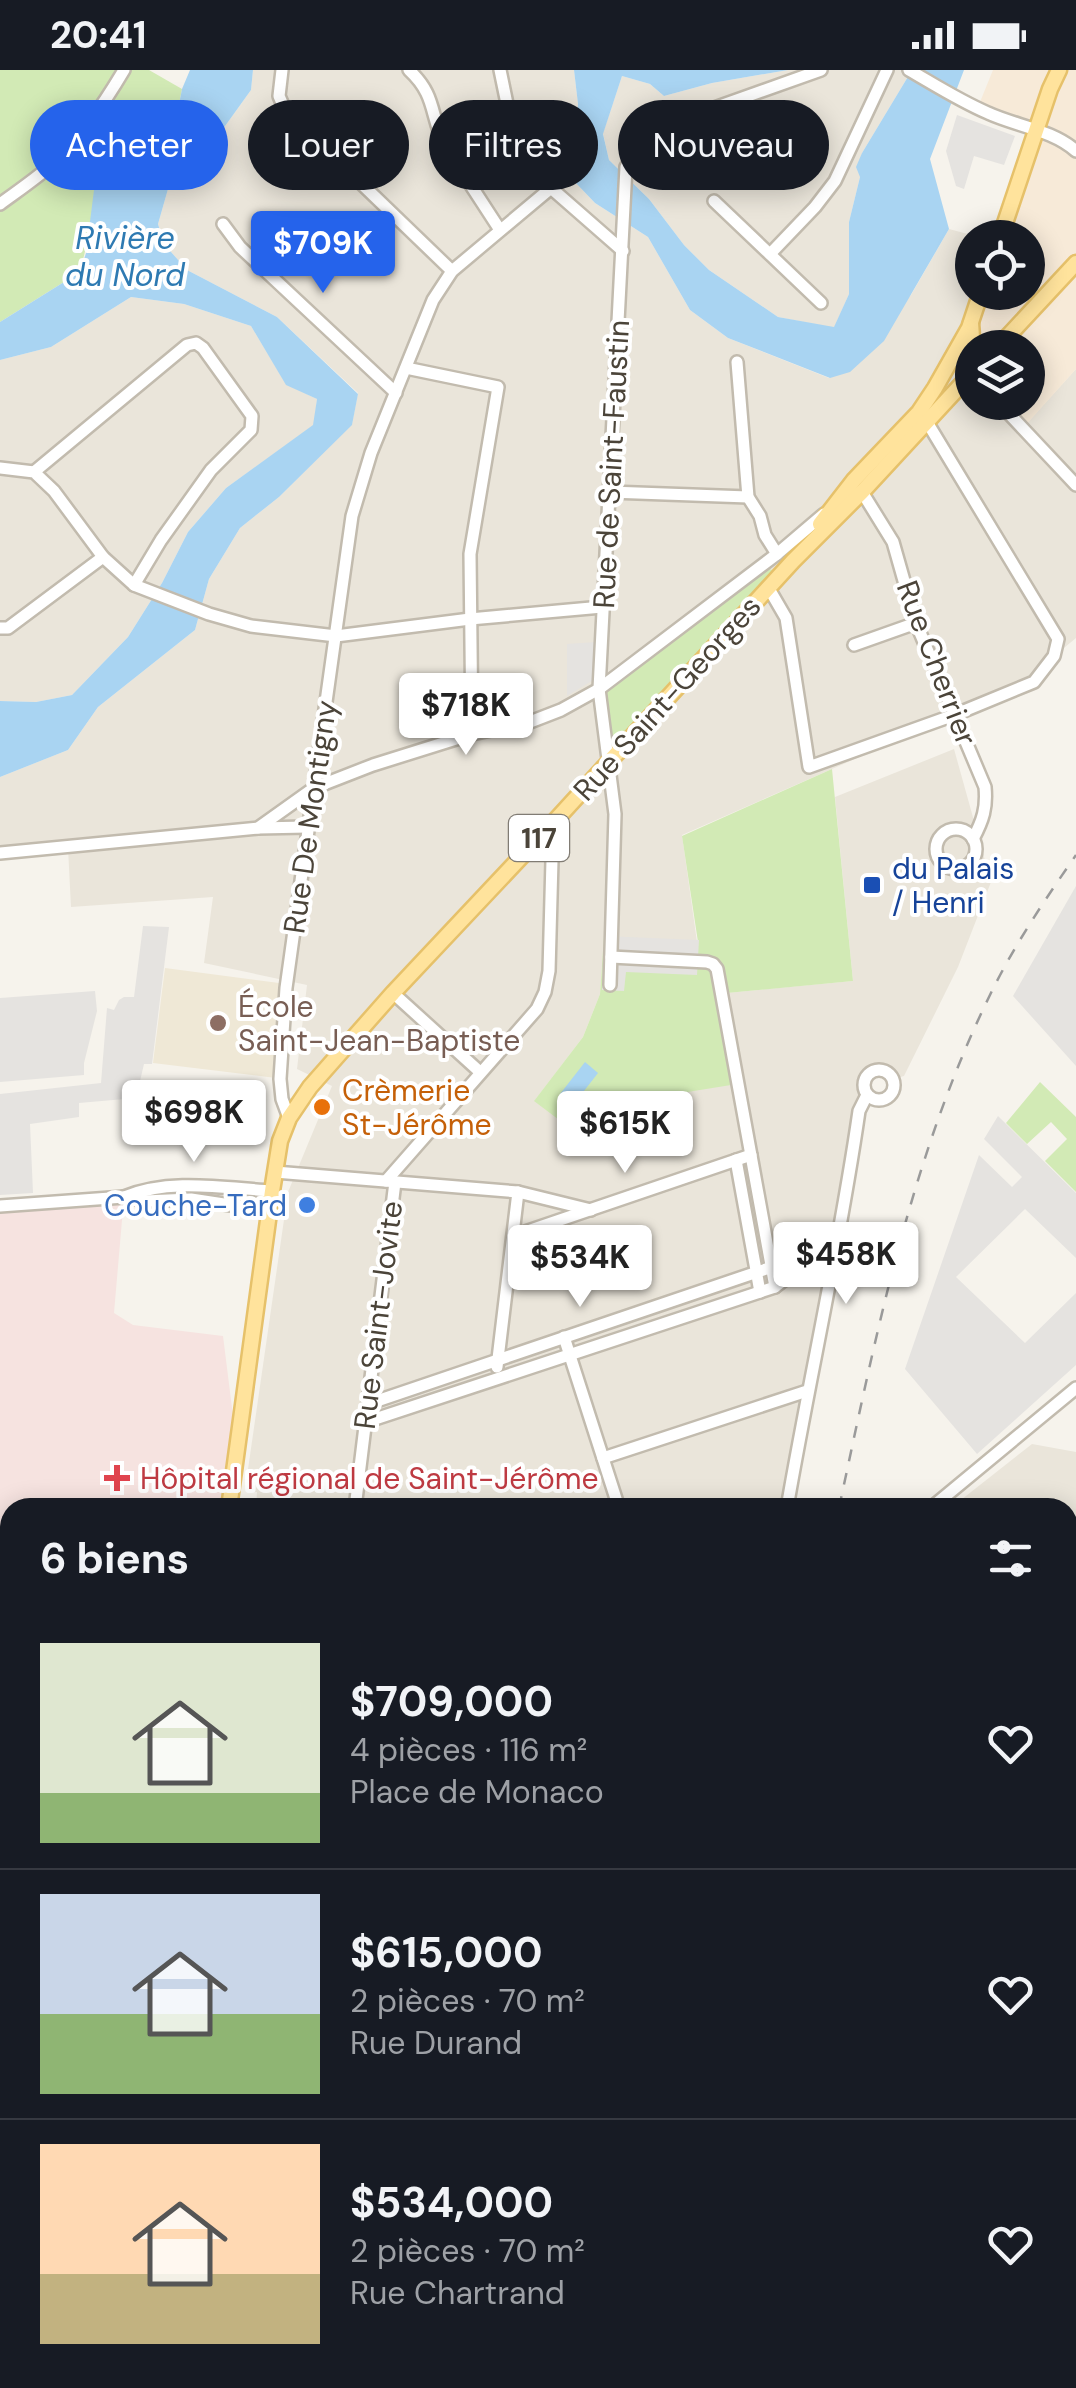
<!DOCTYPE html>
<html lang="fr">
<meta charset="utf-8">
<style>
body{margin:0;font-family:"DM Sans",sans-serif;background:#20242c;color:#f1f3f6;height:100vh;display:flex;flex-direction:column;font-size:38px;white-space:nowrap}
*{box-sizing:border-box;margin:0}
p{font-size:32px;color:#9ea1a6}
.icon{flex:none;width:55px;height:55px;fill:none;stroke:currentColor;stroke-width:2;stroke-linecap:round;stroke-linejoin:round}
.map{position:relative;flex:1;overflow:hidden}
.panel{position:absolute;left:0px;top:1428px;width:1078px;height:892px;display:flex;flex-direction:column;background:#171b24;border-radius:30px 30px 0 0;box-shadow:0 5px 25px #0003}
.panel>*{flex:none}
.banner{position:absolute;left:30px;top:30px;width:1018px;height:90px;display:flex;gap:20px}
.controls{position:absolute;left:955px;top:150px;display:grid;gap:20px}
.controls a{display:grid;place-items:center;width:90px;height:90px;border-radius:50%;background:#171b24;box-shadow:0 5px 25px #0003;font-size:50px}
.price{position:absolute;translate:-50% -85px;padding:0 22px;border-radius:10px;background:#fff;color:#222;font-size:32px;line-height:65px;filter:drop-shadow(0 2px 5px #0008)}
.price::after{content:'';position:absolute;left:50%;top:60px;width:30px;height:22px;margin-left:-15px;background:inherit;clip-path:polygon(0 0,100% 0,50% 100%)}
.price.on{background:#2563eb;color:#fff}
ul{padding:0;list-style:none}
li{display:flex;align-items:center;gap:30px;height:250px;padding:0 40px}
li+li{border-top:2px solid #363941}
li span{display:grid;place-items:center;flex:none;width:280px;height:200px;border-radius:0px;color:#555}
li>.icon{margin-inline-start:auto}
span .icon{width:120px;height:120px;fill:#fffc;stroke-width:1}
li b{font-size:42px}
h2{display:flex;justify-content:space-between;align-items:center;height:120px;padding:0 40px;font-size:42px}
.pill{padding:0 35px;border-radius:45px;background:#171b24;box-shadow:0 5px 25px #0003;font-size:35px;line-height:90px}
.pill.on{background:#2563eb;color:#fff}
.status{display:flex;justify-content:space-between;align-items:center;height:70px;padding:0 50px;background:#171b24;direction:ltr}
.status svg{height:28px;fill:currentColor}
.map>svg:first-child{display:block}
.residential{fill:#eae5da}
.commercial{fill:#f7ead8}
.education{fill:#efe8d6}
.medical{fill:#f6e3e0}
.green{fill:#d2eab5}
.parking{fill:#e5e3e0}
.water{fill:#a9d4f2}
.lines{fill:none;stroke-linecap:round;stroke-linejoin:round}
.minor-casing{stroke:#c2bbae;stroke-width:16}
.major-casing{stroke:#e6c16a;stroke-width:19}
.minor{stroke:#fff;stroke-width:11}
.major{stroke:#ffe39c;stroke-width:14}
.rail{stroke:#9a9a9a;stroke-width:2.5;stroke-dasharray:12 12;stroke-linecap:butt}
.transit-dot{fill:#1a4fb4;stroke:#fff;stroke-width:4}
.education-dot{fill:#8d6e63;stroke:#fff;stroke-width:4}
.food-dot{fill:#e8710a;stroke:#fff;stroke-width:4}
.shop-dot{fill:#3f7fe0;stroke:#fff;stroke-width:4}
.health-dot{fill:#e0444e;stroke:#fff;stroke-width:4}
.labels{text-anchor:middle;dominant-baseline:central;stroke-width:8;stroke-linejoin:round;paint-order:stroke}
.shield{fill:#fff;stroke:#817c74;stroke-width:2.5}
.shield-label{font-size:28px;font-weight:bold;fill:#4b4439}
.street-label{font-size:30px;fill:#4b4439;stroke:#fff}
.transit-label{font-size:30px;fill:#164399;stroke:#fff;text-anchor:start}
.education-label{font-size:30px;fill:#785e54;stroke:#fff;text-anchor:start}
.food-label{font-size:30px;fill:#c56008;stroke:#fff;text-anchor:start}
.shop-label{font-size:30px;fill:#366cbe;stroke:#fff;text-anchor:end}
.health-label{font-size:30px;fill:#be3a42;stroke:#fff;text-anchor:start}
.water-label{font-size:32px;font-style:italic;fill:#2e7ab2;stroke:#fff}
</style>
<div class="status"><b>20:41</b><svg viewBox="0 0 49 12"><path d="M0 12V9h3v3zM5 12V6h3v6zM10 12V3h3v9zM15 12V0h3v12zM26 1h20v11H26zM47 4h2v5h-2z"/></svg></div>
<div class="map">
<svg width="1076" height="2318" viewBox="0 0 1076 2318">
<rect width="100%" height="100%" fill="#f6f3ec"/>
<g class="residential">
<path d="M 253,0 L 574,0 L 578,34 L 572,109 L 595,133 L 648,167 L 690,240 L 728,268 L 829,308 L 911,225 L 949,159 L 979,167 L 972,168 L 972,222 L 975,223 L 964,257 L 972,299 L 972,332 L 1003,333 L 1025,355 L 1076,299 L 1076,568 L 1053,587 L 1032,611 L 682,765 L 697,872 L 604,866 L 600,924 L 583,967 L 535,1030 L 669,1025 L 715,924 L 853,911 L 835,727 L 954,679 L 991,812 L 958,897 L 904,1006 L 893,1009 L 883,1000 L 863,999 L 859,1062 L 805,1331 L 790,1384 L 781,1437 L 256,1437 L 257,1422 L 245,1420 L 288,1122 L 332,1016 L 297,999 L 307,915 L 204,893 L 213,827 L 71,837 L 68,778 L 0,785 L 0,707 L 68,680 L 98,637 L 195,560 L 209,509 L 240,458 L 279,427 L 352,354 L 358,323 L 277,247 L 187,200 L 164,174 L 158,154 L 168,119 L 187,109 L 251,20 Z"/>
<path d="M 788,0 L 912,0 L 862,83 L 860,107 L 849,152 L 849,224 L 834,258 L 778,247 L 709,200 L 684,175 L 649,129 L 609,90 L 603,63 L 622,6 L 650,14 L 664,26 L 712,13 Z"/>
<path d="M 131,227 L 184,234 L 251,256 L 286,314 L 317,329 L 314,355 L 226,418 L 188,462 L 162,513 L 128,567 L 72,625 L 36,632 L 0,631 L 0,290 L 51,277 Z"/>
<path d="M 1032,1374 L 1076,1382 L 1076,2318 L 260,2318 L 261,2310 L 1068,2310 L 1068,1438 L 952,1437 Z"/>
</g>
<g class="commercial">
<path d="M 993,0 L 1076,0 L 1076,299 L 1025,356 L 1003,333 L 1028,332 L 1028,278 L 972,278 L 972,299 L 953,277 L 964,257 L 975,223 L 1028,222 L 1028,168 L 993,167 L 1035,57 L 980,32 Z"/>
<path d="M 0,1858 L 10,1860 L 10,2310 L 0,2318 Z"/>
<path d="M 134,2310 L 226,2310 L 225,2318 L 133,2318 Z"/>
</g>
<path class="education" d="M 165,898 L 279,913 L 276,1008 L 153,993 Z"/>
<path class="medical" d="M 124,1127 L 114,1243 L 133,1255 L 223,1266 L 237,1378 L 230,1437 L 10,1438 L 10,1654 L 0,1657 L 0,1136 Z"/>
<g class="green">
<path d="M 0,0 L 149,0 L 182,19 L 177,44 L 152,69 L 104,103 L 80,202 L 0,252 Z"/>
<path d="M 766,498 L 772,500 L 772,506 L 608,691 L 599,619 Z"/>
<path d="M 832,699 L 853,911 L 716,924 L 731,1015 L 669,1025 L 670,1051 L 587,1071 L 534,1031 L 583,967 L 600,924 L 604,866 L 698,872 L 682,766 Z"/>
<path d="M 1040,1012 L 1076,1047 L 1076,1122 L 1045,1091 L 1067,1069 L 1051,1052 L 1027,1074 L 1006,1053 Z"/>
</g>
<g class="parking">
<path d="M 957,45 L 1015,66 L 1004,95 L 974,86 L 964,119 L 956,116 L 946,81 Z"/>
<path d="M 596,572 L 595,609 L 567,626 L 567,574 Z"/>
<path d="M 1076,816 L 1076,996 L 1013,926 Z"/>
<path d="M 143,856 L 169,857 L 152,994 L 144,994 L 136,1028 L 79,1033 L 79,1047 L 30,1054 L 33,1123 L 0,1125 L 0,1024 L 101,1013 L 107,938 L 114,940 L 119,930 L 124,927 L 134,927 Z"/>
<path d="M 604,866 L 699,870 L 697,905 L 626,902 L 624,921 L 602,920 Z"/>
<path d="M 95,921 L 97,941 L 84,993 L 84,1005 L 0,1012 L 0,928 Z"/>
<path d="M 998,1046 L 1076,1123 L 1076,1188 L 1025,1139 L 956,1207 L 1025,1273 L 1076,1223 L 1076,1295 L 977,1384 L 905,1299 L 979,1085 L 1012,1117 L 1022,1107 L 984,1069 Z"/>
<path d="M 10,2221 L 10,2310 L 92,2310 L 91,2318 L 0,2318 L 0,2299 Z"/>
</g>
<g class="water">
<path d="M 190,0 L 253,0 L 251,20 L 187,109 L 168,119 L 158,154 L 164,174 L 187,200 L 277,247 L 358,324 L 352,355 L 279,427 L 240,458 L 209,509 L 195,560 L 98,637 L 68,680 L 0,707 L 0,631 L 36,632 L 72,625 L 128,567 L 162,513 L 188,462 L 226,418 L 313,355 L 317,329 L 286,315 L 251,256 L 184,234 L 131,227 L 51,277 L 0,290 L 0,252 L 80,202 L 86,183 L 94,120 L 104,103 L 152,69 L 177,44 L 182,19 Z"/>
<path d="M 574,0 L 788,0 L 712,13 L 664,26 L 650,14 L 622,6 L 603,64 L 609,90 L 649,129 L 684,175 L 709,200 L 778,247 L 834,257 L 849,224 L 849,152 L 860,107 L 856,97 L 862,83 L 912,0 L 964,0 L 930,89 L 949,159 L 884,271 L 850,302 L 830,308 L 728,268 L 690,240 L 648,167 L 595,133 L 572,109 L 578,34 Z"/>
<path d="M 585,992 L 598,1003 L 573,1035 L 560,1024 Z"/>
</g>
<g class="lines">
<defs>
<g id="minor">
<path d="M 282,0 L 279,26 L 285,40 L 452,201"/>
<path d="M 409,0 C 438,27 429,46 446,77 L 500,160"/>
<path d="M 500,0 L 511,53 L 551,118 L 623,181"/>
<path d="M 909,0 C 935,15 960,31 988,43 C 1016,56 1053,60 1076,81"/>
<path d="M 714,131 L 821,233"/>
<path d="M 0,134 C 19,120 40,106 57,90 C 84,64 105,32 124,0"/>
<path d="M 223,154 L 240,177 L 396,323"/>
<path d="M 770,184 L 815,137 L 835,111 L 887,0"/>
<path d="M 953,285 L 972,305"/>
<path d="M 737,292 L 748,427 L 760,446 L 765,465 L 777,484"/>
<path d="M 406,298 L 498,317 L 470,484 L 472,664"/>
<path d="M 998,332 L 1076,415"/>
<path d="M 0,398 L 34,402 L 54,421 L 103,487 L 134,515 L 209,544 L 251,556 L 336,566 L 470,549 L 602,537"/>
<path d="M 34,402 L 187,275 L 196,273 L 203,278 L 252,346 L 251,360 L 211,400 L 161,470 L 134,515"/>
<path d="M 610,422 L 748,427"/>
<path d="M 862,422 L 893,472 L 916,553 L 985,717 C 987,738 983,750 973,769"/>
<path d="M 768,517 L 786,548 L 809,697 L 954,645 L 1034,612 L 1054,586 L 1058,569 L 927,352"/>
<path d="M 0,558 L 8,558 L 103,487"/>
<path d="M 854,575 L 916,553"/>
<path d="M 258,758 L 307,757"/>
<circle cx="956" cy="779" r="20"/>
<path d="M 0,783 L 258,758 L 314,718 L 373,695 L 472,664 L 530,652 L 561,640 L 599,619 L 777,484 L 824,444"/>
<path d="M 611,887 L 707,892 L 713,894 L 717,899 L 775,1217"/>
<path d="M 610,915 L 615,744 L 599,619 L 626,97 L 637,76 L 658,58 L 821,0"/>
<path d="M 393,923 L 480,1002"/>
<circle cx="879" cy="1015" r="15"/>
<path d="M 289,1048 L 282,1029 L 280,1009 L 286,918 L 352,446 L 371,383 L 433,230 L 452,201 L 551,118"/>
<path d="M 736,1090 L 760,1222"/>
<path d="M 275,1102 L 518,1122 L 591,1140"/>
<path d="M 386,1111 L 537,939 L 545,922 L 549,901 L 553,753"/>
<path d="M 124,1127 C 170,1108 223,1118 272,1121"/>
<path d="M 0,1136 L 124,1127 L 145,1131 L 191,1129 L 270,1141"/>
<path d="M 513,1166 L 751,1085"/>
<path d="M 564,1267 L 619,1438"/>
<path d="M 497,1297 L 518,1122"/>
<path d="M 368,1334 L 772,1197 L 796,1201"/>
<path d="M 366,1352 L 775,1217 L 796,1201 L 836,1188"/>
<path d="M 603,1388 L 807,1321"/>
<path d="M 229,1436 L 246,1438"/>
<path d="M 355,1438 L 395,1112"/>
<path d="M 787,1438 C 810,1305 840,1174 859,1041 L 867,1025"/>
<path d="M 931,1438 L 1076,1318"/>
<path d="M 1068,1464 L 1076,1464"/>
<path d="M 0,1503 L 10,1503"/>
<path d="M 1068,1606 L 1076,1607"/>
<path d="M 0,1672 L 10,1669"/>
<path d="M 1068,1727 L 1076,1727"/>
<path d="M 0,1829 L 10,1830"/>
<path d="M 0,1842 L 10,1843"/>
<path d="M 1068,1865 L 1076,1863"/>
<path d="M 1068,1919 L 1076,1978"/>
<path d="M 1068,2242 L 1076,2242"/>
<path d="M 815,2310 L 863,2318"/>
<path d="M 239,2318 L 240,2310"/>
<path d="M 351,2318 L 352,2310"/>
<path d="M 466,2318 L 467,2310"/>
<path d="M 581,2318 L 582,2310"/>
<path d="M 889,2318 L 890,2310"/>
<path d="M 902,2318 L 903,2310"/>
<path d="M 1012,2318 L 1013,2310"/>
</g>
<g id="major">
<path d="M 1000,168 L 1050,19 L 1059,0"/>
<path d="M 971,253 L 972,267 L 979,278"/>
<path d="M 997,278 L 1076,193"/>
<path d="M 820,454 L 854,410 L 919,342 L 935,318 L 969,258 L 981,222"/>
<path d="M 229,1438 L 272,1121 L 280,1071 L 289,1048 L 310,1017 L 393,923 L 553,753 L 793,491 L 862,422 L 972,303"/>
<path d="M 112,2318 L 113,2310"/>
</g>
</defs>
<use href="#minor" class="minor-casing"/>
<use href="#major" class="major-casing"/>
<use href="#minor" class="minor"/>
<use href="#major" class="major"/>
<g class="rail">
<path d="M 839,1438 C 876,1265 911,1087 989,927 C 1013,877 1044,831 1076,785"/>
<path d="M 652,2318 L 654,2310"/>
</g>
</g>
<rect class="transit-dot" x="862" y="805" width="20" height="20" rx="5"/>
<circle class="education-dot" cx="218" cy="953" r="10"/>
<circle class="food-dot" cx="322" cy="1037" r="10"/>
<circle class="shop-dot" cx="307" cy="1135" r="10"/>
<path class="health-dot" d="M112 1393h10v10h10v10h-10v10h-10v-10h-10v-10h10z"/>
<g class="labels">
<rect class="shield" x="509" y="745" width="60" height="46" rx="8"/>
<g class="shield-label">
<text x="539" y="768">117</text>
</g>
<g class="street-label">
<text transform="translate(611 394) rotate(-87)">Rue de Saint-Faustin</text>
<text transform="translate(937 593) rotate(69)">Rue Cherrier</text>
<text transform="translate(667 628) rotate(-48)">Rue Saint-Georges</text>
<text transform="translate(310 747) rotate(-82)">Rue De Montigny</text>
<text transform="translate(378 1245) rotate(-83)">Rue Saint-Jovite</text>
</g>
<g class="transit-label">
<text x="892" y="798">du Palais<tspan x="892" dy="34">/ Henri</tspan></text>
</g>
<g class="education-label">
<text x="238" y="936">École<tspan x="238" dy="34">Saint-Jean-Baptiste</tspan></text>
</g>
<g class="food-label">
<text x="342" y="1020">Crèmerie<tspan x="342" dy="34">St-Jérôme</tspan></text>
</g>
<g class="shop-label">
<text x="287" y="1135">Couche-Tard</text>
</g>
<g class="health-label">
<text x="140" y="1408">Hôpital régional de Saint-Jérôme</text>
</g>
<g class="water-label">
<text x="125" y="168">Rivière<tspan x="125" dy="37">du Nord</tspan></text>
</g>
</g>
</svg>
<div class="controls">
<a><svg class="icon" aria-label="locate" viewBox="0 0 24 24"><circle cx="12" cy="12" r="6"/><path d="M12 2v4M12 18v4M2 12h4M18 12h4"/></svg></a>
<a><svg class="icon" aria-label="layers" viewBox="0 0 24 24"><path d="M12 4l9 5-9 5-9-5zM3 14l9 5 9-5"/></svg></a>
</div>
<b class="price on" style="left:323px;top:226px">$709K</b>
<b class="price" style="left:466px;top:688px">$718K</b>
<b class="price" style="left:194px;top:1095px">$698K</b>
<b class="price" style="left:625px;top:1106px">$615K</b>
<b class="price" style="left:846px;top:1237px">$458K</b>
<b class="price" style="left:580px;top:1240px">$534K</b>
<div class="banner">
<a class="pill on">Acheter</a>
<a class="pill">Louer</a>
<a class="pill">Filtres</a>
<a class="pill">Nouveau</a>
</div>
<section class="panel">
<h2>6 biens<svg class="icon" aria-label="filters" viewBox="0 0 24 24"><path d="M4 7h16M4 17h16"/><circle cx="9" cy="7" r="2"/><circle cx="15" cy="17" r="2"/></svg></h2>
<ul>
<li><span style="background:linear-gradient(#dfe7d0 75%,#8fb573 0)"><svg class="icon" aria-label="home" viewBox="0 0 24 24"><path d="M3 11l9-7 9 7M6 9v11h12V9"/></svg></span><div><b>$709,000</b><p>4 pièces · 116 m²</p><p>Place de Monaco</p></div><svg class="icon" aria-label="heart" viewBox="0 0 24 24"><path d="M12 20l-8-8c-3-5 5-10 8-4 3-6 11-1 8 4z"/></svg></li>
<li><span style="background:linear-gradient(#c9d6e8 60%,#8fb573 0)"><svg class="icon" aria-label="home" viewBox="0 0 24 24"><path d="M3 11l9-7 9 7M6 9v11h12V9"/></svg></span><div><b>$615,000</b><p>2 pièces · 70 m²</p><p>Rue Durand</p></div><svg class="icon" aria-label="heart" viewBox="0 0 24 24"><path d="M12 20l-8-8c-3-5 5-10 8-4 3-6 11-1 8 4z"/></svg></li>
<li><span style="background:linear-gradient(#ffd9b3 65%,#c2b280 0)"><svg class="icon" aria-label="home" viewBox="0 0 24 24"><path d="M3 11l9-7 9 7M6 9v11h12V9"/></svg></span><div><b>$534,000</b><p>2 pièces · 70 m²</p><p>Rue Chartrand</p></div><svg class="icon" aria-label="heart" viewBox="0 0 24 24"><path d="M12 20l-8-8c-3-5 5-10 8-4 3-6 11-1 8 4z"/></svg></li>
</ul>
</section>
</div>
